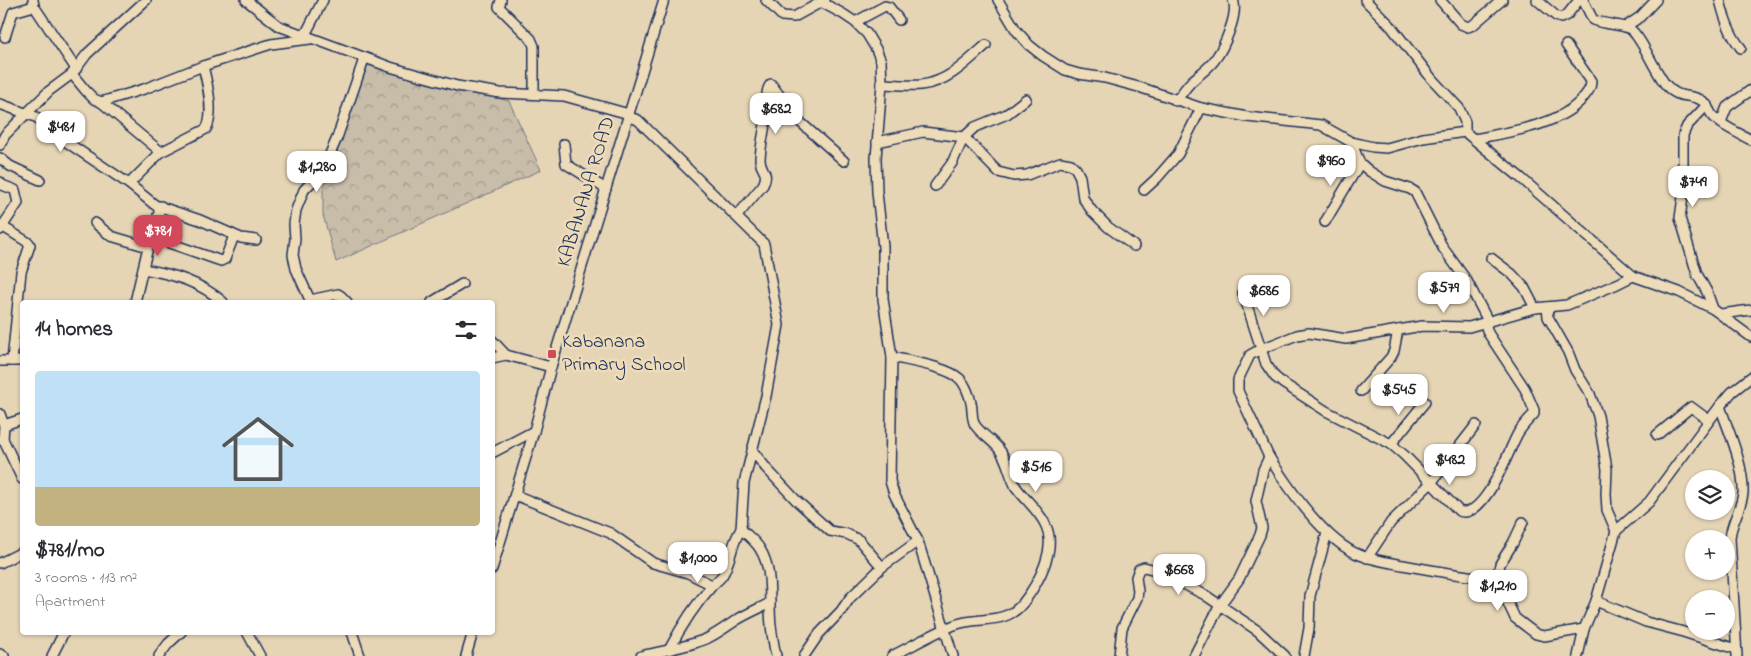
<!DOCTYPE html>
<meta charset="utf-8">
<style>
body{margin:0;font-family:"Indie Flower",sans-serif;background:#f7f7f7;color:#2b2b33;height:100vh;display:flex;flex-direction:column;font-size:19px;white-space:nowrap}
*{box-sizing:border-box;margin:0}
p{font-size:16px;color:#7c7c81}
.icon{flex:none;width:28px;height:28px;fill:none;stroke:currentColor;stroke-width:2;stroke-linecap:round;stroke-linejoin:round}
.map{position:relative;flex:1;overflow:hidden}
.details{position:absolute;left:20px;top:300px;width:475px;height:335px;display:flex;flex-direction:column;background:#fff;border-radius:5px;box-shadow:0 1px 4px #0004}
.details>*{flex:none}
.controls{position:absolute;left:1685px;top:470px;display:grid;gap:10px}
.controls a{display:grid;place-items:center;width:50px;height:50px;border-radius:50%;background:#fff;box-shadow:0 1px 4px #0004;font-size:25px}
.price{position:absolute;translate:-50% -42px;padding:0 11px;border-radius:10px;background:#fff;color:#222;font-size:16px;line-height:32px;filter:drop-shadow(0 1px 2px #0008)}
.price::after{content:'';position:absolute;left:50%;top:30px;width:15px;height:11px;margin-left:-8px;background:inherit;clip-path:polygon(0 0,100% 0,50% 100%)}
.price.active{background:#d1495b;color:#fff}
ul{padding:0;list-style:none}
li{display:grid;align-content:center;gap:10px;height:265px;padding:0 15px}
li+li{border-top:1px solid #e1e1e2}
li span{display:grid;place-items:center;height:155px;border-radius:5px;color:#555}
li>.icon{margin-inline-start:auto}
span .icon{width:90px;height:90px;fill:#fffc;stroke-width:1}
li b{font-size:21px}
h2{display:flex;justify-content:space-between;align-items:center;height:60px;padding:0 15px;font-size:21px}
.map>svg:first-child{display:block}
.park{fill:url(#park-crowns);stroke:#727684}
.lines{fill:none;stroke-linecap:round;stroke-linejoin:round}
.minor-casing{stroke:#1b2f5e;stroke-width:12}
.minor{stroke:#eedcb9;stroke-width:9}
.poi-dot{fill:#d1495b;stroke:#eedcb9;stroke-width:2}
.labels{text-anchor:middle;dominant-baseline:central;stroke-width:5;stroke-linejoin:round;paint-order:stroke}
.street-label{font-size:20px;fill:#1b2f5e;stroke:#eedcb9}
.poi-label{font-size:20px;fill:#1b2f5e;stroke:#eedcb9;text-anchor:start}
</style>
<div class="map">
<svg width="1751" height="656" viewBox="0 0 1751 656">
<defs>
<pattern id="park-crowns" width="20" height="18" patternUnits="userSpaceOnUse" patternTransform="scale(1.25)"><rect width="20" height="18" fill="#c8bda9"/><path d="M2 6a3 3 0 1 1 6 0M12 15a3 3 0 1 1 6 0" fill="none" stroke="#a29a8d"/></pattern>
</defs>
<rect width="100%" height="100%" fill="#e6d5b5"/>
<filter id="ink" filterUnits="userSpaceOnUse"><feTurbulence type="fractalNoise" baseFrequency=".02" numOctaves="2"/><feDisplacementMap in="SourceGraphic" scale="10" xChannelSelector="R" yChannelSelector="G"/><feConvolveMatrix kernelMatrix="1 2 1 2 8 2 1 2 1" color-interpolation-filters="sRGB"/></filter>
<g filter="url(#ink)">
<path class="park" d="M 363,62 L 509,101 L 541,170 L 336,262 L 323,215 L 323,191 Z"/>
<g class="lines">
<defs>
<g id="minor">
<path d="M 33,0 L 34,6 L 76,69"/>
<path d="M 246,0 L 279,26 L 390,67 L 457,86 L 500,93 L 564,96 L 629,114"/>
<path d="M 501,0 L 499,7 L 531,39 L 534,46 L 534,94"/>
<path d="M 766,0 L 782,16 L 794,17 L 825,0"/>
<path d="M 998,0 L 1016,30 L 1029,45 L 1043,56 L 1065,70 L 1079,74 L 1105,78 L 1142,88 L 1201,108 L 1247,117 L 1321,125 L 1351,142 L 1373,147 L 1387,148 L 1423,138 L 1465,132 L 1521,178 L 1633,276 L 1679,292 L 1713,309 L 1751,337"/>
<path d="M 1365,0 L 1390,25 L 1432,79 L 1459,108 L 1465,122 L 1465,132"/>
<path d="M 1440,0 L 1461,24 L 1468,27 L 1473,25 L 1502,0"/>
<path d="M 1537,0 L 1556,16 L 1561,18 L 1567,15 L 1579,0"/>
<path d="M 1583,0 L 1593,20 C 1605,25 1622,24 1630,29 C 1641,36 1655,72 1666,85 C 1679,100 1688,93 1701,100 C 1707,103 1708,109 1712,115 C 1721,126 1739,133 1751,140"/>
<path d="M 1720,0 C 1724,17 1730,35 1741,48"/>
<path d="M 821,2 L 843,14 L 855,22 L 867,34 L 876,49 L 881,61 L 882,84 L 876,158 L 877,192 L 883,247 L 883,299 L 892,357 L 890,481 L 894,494 L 918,541 L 953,656"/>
<path d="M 855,22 L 885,6 L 889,7 L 899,20"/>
<path d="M 1625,27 L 1640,17 L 1656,0"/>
<path d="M 305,35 L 323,0"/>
<path d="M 5,37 L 13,12 L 34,6"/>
<path d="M 72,74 L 86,91 L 94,99 L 101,102 L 144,89 L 203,66"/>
<path d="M 882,84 C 895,84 908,86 921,85 C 948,82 967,62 986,45"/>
<path d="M 1176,101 C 1181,95 1185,88 1191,82 C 1199,74 1210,68 1216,58 C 1224,47 1239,13 1233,0"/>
<path d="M 101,102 L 161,152"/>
<path d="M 0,104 L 36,117 L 56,135 L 129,184"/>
<path d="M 1707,105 L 1687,126 L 1683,135 L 1683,197 L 1680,218 L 1697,274 L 1707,292 L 1713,309"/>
<path d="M 629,117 L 638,120 L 764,244 L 779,325 L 766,396 L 744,483 L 741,529 C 747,535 756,542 760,549 C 774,571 768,601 771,625 C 772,635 774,646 776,656"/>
<path d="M 1721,122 L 1727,107 L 1751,90"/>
<path d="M 1474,139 C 1508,132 1560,126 1583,98 C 1587,93 1591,89 1591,81 L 1566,45"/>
<path d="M 877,142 L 923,132 L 964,137 L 998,172 L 1014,176 L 1027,175 L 1060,162 L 1071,164 L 1076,169 L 1080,177 L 1083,198 L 1092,211 L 1108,227 L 1134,246"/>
<path d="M 564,144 L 566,164 L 606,189"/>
<path d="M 0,145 L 5,135 L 49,91 L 72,74 L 87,54 L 146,0"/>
<path d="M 0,158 L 10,166 L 40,180"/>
<path d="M 0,182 L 2,185 L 15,190 L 18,203 L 0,230"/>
<path d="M 935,186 L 952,163 L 964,137 L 975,127 L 1007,114 L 1026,99"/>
<path d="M 1144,190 L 1157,178 L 1178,154 L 1201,108"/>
<path d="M 737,216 L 763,185 C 770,171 760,171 760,159 C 761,140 767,122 767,103 C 767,96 766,89 771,84 L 799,121 L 844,161"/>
<path d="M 1325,222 L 1360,163"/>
<path d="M 95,223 L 111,236 L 148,247"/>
<path d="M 0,225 L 29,243 L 30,245 L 21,272 L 12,361"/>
<path d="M 152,237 L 221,261 L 225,259 L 234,236"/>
<path d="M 256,240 L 241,238 L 200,220 L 155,205 L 129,184 L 161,152 L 206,129 C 215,114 207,82 203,66 L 271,44 L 310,39"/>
<path d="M 1491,258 L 1512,274 L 1524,287 L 1535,308"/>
<path d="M 143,269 C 173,274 200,282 223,302"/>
<path d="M 1243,293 L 1266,364 L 1275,377 L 1284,384 L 1326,411 L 1391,444 L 1404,455 L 1459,511 C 1484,521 1508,452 1517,435 C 1521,427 1528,420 1534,414 L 1534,410 L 1525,389 L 1488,333 L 1486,327 L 1488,321 L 1467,281 L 1443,248 L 1415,192 L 1410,189 L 1385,181 L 1369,171 L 1360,163 L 1351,142"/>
<path d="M 135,302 L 148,247 L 161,206"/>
<path d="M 347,302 L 341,296 L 338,294 L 310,300 L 296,269 L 293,255 L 295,239 L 294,224 L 296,210 L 304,190 L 323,170 L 337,138 L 364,59"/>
<path d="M 432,302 L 462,284"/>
<path d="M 1547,307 L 1548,317 L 1568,352 L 1575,370 L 1590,394 L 1598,416 L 1607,469 L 1606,494 L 1607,510 L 1616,531"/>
<path d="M 1721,314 L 1751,310"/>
<path d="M 492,340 L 506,355"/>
<path d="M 892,357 C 908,361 948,367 960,379 C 965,384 970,396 971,403 C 973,410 971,418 975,425 C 981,434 992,440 999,449 C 1008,460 1009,475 1016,487 C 1025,500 1040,511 1046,526 C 1057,549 1038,584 1023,603 C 1006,624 984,617 961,623 C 941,628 911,647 892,656"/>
<path d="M 492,358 L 506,355 L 551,367"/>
<path d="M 0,361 L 22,361"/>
<path d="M 1361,391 L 1391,357 L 1394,351 L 1398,330"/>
<path d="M 1720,406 C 1729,433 1744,464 1743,493 C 1742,507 1731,523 1730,538 L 1737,656"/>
<path d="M 0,414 L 4,425 L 3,439 L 0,440"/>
<path d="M 4,425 L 22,419"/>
<path d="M 1657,435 L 1691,407 L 1706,418 L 1710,419"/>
<path d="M 3,439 L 22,479"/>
<path d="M 1391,444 L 1425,402"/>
<path d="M 752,450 L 766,468 L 796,500 L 830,531 L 847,534 L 859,540 L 882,567"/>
<path d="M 492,453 L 534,431"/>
<path d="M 1269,457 C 1289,489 1321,536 1355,553 C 1370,560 1387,562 1403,565 C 1434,571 1465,576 1497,580"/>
<path d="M 515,495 L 610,533 L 653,563 L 688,573 L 712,585"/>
<path d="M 1523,522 L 1513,543 L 1500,564 L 1497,580 L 1515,618 L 1536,634 L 1544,636 L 1584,629"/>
<path d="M 1367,558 L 1391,522 L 1431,483 L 1476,425"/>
<path d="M 0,563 L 22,552"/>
<path d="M 492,569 L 534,431 L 551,367 L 664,0"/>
<path d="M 1596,601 L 1646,622 L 1680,631 L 1736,649"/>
<path d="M 247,632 L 260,656"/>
<path d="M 352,632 L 360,656"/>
<path d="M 670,648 C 681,627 695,605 711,587 C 714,583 719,580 722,576 C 731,561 731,544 741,529"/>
<path d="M 0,654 L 4,656"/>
<path d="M 52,656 L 64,632"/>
<path d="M 159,656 L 168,644 L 181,632"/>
<path d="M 466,656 L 473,632"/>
<path d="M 641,656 C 662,651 688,647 708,638 C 718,633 726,627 735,621 C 746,614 758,609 770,603"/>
<path d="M 804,656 L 819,634 L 841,611 L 850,598 L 882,567 L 918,541"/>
<path d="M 1119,656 L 1122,628 L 1137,598 L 1138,591 L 1136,577 L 1139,569 L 1144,567 L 1156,570 L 1205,595 L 1258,631 L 1285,656"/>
<path d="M 1194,656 L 1220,605 L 1239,579 L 1260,535 L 1262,528 L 1256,501 L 1263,470 L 1269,457 L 1238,391 L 1238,380 L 1250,355 L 1261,349 L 1297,335 L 1309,333 L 1346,339 L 1422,326 L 1469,327 L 1535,308 L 1567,305 L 1617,284 L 1633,276"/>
<path d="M 1304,656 L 1309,628 L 1310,596 L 1327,533"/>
<path d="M 1578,656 L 1584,629 L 1596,601 L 1616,531 L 1649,502 L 1720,406 L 1732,392 L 1751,377"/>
</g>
</defs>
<use href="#minor" class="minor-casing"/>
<use href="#minor" class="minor"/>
</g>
</g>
<rect class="poi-dot" x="547" y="349" width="10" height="10" rx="2.5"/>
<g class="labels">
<g class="street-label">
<text transform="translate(587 192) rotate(-73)">KABANANA ROAD</text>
</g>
<g class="poi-label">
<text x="562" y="342">Kabanana<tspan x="562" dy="23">Primary School</tspan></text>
</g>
</g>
</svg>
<div class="controls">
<a><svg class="icon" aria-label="layers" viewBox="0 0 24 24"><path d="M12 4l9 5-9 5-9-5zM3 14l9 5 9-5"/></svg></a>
<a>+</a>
<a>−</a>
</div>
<b class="price" style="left:776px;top:135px">$682</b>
<b class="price" style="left:61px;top:153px">$481</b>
<b class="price" style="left:1331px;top:187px">$960</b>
<b class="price" style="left:317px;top:193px">$1,280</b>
<b class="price" style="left:1693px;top:208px">$749</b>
<b class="price active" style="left:158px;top:257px">$781</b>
<b class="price" style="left:1444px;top:314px">$579</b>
<b class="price" style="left:1264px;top:317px">$686</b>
<b class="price" style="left:1399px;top:416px">$545</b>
<b class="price" style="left:1450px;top:486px">$482</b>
<b class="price" style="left:1036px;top:493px">$516</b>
<b class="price" style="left:698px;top:584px">$1,000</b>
<b class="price" style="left:1179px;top:596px">$668</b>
<b class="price" style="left:1498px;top:612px">$1,210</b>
<section class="details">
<h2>14 homes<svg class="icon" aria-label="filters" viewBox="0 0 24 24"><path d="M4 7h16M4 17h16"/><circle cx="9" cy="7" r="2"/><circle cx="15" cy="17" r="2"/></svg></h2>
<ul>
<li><span style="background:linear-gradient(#bfe0f5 75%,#c2b280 0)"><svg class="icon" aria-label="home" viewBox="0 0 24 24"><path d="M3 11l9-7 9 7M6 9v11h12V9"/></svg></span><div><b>$781/mo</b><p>3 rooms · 113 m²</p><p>Apartment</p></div></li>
</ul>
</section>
</div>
